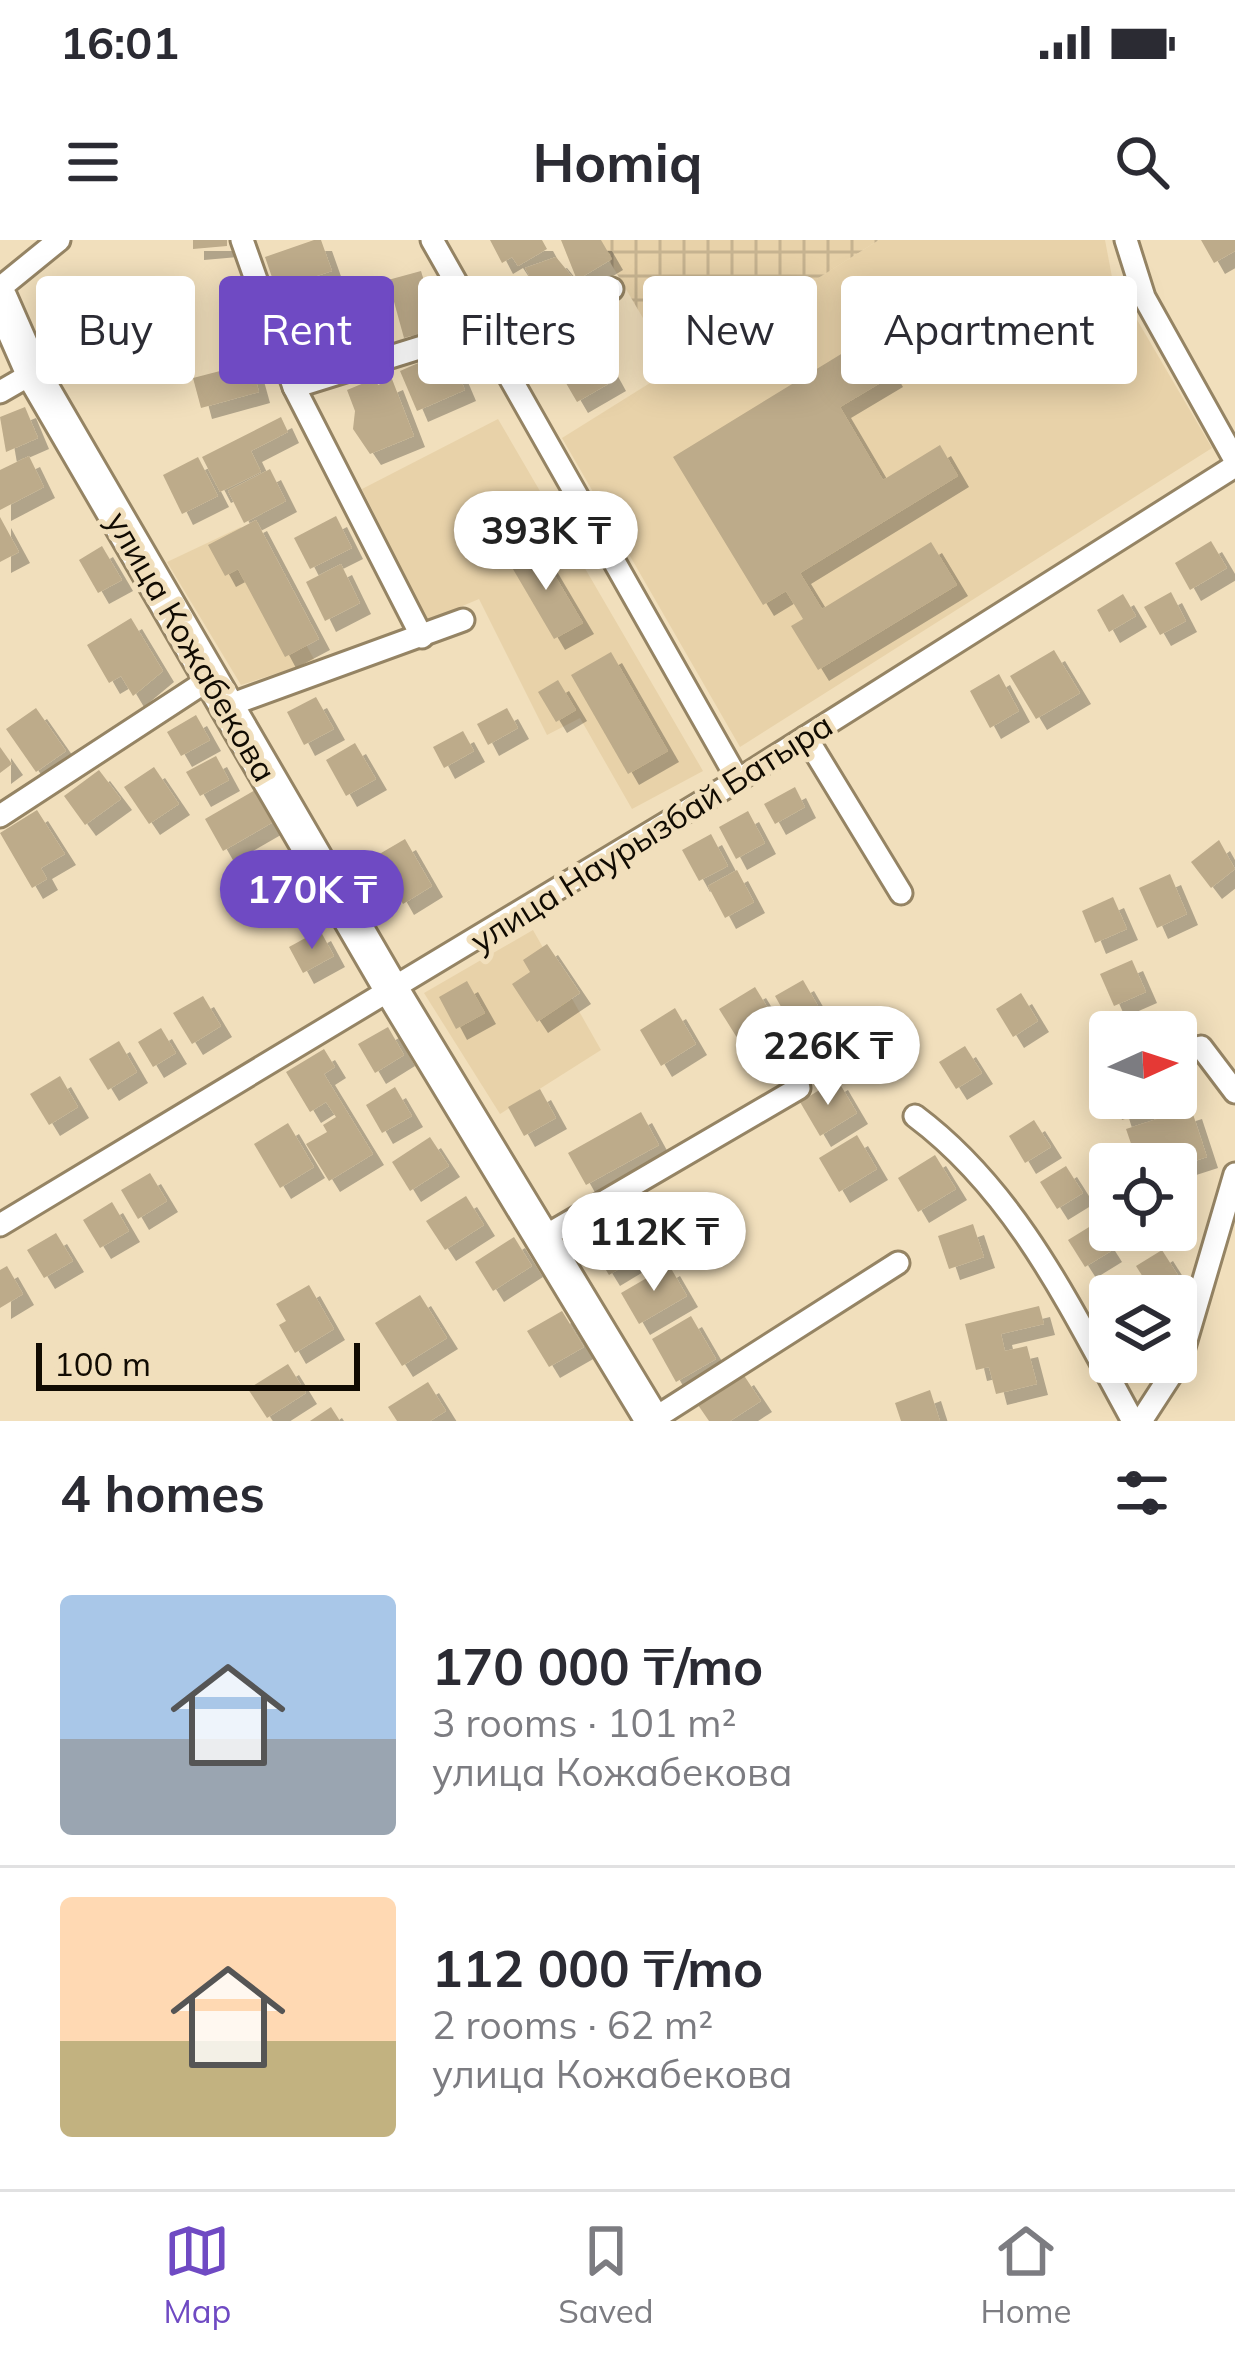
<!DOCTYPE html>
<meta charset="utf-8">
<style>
body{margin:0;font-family:Mulish,sans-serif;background:#f2f2f3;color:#2b2b33;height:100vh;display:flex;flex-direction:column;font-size:45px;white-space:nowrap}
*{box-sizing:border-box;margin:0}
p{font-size:39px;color:#7c7c81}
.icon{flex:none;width:66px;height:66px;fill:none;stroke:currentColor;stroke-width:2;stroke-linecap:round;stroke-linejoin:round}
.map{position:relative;height:1181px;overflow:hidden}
.drawer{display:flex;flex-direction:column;background:#fff;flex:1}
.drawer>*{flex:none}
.banner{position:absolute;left:36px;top:36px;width:1164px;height:108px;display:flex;gap:24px}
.needle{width:78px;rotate:87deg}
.tools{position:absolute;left:1089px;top:771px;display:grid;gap:24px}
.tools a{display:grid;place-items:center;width:108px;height:108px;border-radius:12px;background:#fff;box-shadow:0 6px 30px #0003;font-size:60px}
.scale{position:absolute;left:36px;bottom:30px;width:324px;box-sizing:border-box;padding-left:12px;border:6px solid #110b02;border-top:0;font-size:33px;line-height:42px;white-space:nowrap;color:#110b02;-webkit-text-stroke:9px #f1dfbc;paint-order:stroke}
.price{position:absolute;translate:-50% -102px;padding:0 27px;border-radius:42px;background:#fff;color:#222;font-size:39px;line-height:78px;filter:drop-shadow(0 3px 6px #0008)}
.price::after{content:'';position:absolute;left:50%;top:72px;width:36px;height:27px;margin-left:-18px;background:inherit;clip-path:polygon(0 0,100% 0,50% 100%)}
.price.active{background:#6f4ac3;color:#fff}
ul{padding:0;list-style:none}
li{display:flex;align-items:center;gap:36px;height:300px;padding:0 60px}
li+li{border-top:3px solid #e1e1e2}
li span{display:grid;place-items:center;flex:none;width:336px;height:240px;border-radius:12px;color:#555}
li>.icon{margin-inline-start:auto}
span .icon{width:144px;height:144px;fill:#fffc;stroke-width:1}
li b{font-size:51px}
h2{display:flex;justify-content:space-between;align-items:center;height:144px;padding:0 60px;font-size:51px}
.chip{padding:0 42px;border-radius:12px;background:#fff;box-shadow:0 6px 30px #0003;font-size:42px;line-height:108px}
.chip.active{background:#6f4ac3;color:#fff}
.status{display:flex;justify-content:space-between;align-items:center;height:84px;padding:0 60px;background:#fff;direction:ltr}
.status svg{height:33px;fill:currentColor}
header{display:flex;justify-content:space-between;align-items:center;height:156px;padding:0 60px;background:#fff;font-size:54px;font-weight:700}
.menu{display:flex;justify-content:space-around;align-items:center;height:168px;border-top:3px solid #e1e1e2;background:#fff;font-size:33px;color:#7c7c81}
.menu a{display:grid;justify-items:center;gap:6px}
.menu .active{color:#6f4ac3}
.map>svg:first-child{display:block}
.built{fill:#e8d2a9}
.industrial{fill:url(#industrial-grid)}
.building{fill:#bdab8a;filter:url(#shadow)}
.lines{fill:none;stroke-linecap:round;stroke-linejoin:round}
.street-casing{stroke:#958464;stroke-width:27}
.secondary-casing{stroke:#958464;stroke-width:39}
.street{stroke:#fff;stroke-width:21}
.secondary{stroke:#fff;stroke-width:33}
.labels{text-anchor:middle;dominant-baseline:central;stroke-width:10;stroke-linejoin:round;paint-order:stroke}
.street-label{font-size:33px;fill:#110b02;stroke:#f1dfbc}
</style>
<div class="status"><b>16:01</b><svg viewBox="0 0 49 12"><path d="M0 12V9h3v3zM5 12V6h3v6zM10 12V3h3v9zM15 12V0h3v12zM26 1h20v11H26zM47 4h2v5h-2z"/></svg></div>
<header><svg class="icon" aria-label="menu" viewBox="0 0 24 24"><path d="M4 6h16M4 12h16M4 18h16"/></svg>Homiq<svg class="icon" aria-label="search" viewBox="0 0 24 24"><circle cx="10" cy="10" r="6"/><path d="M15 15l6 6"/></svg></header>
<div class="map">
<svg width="1235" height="1181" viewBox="0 0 1235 1181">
<defs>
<pattern id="industrial-grid" width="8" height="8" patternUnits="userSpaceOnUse" patternTransform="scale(3)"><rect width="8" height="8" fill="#e8d2a9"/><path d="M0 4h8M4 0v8" fill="none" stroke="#c6b390"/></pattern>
<filter id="shadow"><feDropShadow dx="11" dy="11" stdDeviation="0" flood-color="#0004"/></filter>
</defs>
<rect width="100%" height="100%" fill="#f1dfbc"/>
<g class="built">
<path d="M 879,0 L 1105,0 L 1112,37 L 1212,208 L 740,507 L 562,198 Z"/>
<path d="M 498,179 L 703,531 L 632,569 L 580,478 L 547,495 L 479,359 L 427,381 L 362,249 Z"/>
<path d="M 241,287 L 315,421 L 241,445 L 167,322 Z"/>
<path d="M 533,690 L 601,810 L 500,874 L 424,753 Z"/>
</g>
<path class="industrial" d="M 597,0 L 879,0 L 673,129 Z"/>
<g class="building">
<path d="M 193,0 L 227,0 L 227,6 L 193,9 Z"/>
<path d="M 314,0 L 321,0 L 332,31 L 304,40 L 314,69 L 286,78 L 265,17 Z"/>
<path d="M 490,0 L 542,0 L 547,9 L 518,26 L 512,17 L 502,23 Z"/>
<path d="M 561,0 L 601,0 L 612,19 L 577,40 Z"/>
<path d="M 1201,0 L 1235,0 L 1235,11 L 1214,23 Z"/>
<path d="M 556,17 L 574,39 L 493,87 L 479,64 L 529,35 L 525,28 Z"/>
<path d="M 421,31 L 438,88 L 404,98 L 388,40 Z"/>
<path d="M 583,97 L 587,104 L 593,100 L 615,140 L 577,162 L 556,126 L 562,122 L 556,113 Z"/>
<path d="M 869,97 L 892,136 L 840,167 L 883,240 L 940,205 L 958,236 L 800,333 L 822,369 L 931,302 L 957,345 L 818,430 L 791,386 L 803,379 L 786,351 L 763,365 L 673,217 Z"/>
<path d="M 448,110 L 465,150 L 417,171 L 400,131 Z"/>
<path d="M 251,123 L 259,152 L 201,168 L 193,138 Z"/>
<path d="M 376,138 L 378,145 L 392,139 L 414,196 L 370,214 L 353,189 L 355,171 L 347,150 Z"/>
<path d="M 25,167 L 38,198 L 6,212 L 0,177 Z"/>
<path d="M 281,177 L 288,192 L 251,211 L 261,232 L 220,252 L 202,217 Z"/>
<path d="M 29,216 L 44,247 L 0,270 L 0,230 Z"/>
<path d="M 198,217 L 218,256 L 182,274 L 163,235 Z"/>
<path d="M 270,229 L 286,261 L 244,283 L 228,251 Z"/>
<path d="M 336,276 L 352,308 L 310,329 L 294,298 Z"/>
<path d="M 0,277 L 19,312 L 0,322 Z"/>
<path d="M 256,280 L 319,399 L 285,417 L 238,329 L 225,336 L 208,305 Z"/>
<path d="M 1211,301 L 1227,328 L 1190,350 L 1175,323 Z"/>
<path d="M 102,306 L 122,340 L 98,353 L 79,320 Z"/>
<path d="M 538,307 L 583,383 L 554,399 L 510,324 Z"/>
<path d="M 341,324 L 360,363 L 325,381 L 306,342 Z"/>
<path d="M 1171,352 L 1186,381 L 1160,395 L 1144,367 Z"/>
<path d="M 1123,354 L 1136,376 L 1109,392 L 1097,370 Z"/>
<path d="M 131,378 L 163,431 L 133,456 L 121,436 L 109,443 L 87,405 Z"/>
<path d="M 1054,410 L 1080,453 L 1036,479 L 1010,436 Z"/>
<path d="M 611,412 L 668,511 L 628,534 L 571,435 Z"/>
<path d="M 999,434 L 1019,471 L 990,488 L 970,451 Z"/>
<path d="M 558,440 L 576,470 L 556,482 L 538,452 Z"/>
<path d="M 316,457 L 334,489 L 304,505 L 287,472 Z"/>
<path d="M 36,468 L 66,511 L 36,532 L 6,489 Z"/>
<path d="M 507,468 L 518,488 L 488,505 L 477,484 Z"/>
<path d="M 196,475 L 210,500 L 181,516 L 167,492 Z"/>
<path d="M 463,491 L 474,511 L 444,528 L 433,507 Z"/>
<path d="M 355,503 L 376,539 L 346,556 L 326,520 Z"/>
<path d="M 0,507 L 12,524 L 0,533 Z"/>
<path d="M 216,516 L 229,540 L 200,556 L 186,532 Z"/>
<path d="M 154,527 L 179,564 L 149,584 L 124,547 Z"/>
<path d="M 99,530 L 121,559 L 85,585 L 64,556 Z"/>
<path d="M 795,547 L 805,567 L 775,584 L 764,564 Z"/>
<path d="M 257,549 L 275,581 L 223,611 L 205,579 Z"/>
<path d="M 37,570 L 65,614 L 41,628 L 47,639 L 32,648 L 0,593 Z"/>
<path d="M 748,571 L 765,603 L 736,619 L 719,587 Z"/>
<path d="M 711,594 L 728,626 L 699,641 L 682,610 Z"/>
<path d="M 405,599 L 432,646 L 403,664 L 376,616 Z"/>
<path d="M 1219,600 L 1235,629 L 1211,648 L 1191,622 Z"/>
<path d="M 737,630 L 754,662 L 725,678 L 708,646 Z"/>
<path d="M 1170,634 L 1187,674 L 1157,688 L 1139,648 Z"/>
<path d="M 1113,657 L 1127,689 L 1095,703 L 1082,671 Z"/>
<path d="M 320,690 L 334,716 L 303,733 L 289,707 Z"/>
<path d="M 547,704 L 580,753 L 537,782 L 512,744 L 530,732 L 523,720 Z"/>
<path d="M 1132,720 L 1146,752 L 1114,766 L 1100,734 Z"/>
<path d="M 803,740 L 825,778 L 797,795 L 775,756 Z"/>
<path d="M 467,741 L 485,773 L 456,789 L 439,757 Z"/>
<path d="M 755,747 L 777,783 L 741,804 L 719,769 Z"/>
<path d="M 1021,753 L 1038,781 L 1013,797 L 996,769 Z"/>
<path d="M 203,756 L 221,786 L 192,804 L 173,773 Z"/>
<path d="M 675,768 L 696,804 L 661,826 L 640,790 Z"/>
<path d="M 388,787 L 404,815 L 375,833 L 358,804 Z"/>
<path d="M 161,788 L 176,813 L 153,827 L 138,802 Z"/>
<path d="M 119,801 L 137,832 L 108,850 L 89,819 Z"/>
<path d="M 965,806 L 982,833 L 956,849 L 939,822 Z"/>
<path d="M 324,809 L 335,827 L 324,834 L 373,914 L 329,941 L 306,904 L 327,892 L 323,885 L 336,877 L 326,862 L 310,872 L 286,832 Z"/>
<path d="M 60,836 L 78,867 L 49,885 L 30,854 Z"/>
<path d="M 837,839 L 857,873 L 820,896 L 800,862 Z"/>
<path d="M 395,847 L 412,876 L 382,893 L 366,865 Z"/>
<path d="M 540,849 L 556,878 L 524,896 L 508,867 Z"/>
<path d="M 1115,858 L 1161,858 L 1164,866 L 1122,880 Z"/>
<path d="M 1191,868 L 1207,917 L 1176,927 L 1170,914 L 1138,924 L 1126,889 Z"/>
<path d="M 641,872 L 659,905 L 586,945 L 568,913 Z"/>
<path d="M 1034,880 L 1051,907 L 1025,923 L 1009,896 Z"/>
<path d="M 288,883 L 314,927 L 280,948 L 254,904 Z"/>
<path d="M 857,895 L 877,929 L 839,952 L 819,918 Z"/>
<path d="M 430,897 L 449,926 L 410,951 L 392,922 Z"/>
<path d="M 935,915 L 956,949 L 918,972 L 898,938 Z"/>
<path d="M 1066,926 L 1083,953 L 1057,969 L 1040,942 Z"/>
<path d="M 150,933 L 167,961 L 138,979 L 121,950 Z"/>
<path d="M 466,956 L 484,985 L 445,1010 L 426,981 Z"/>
<path d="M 112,962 L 129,991 L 100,1008 L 83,980 Z"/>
<path d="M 628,981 L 647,1012 L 609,1035 L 590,1004 Z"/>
<path d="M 973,984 L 984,1017 L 949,1029 L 938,996 Z"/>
<path d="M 1094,984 L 1111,1011 L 1085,1027 L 1068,1000 Z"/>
<path d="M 56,993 L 73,1021 L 44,1038 L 27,1010 Z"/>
<path d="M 514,997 L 532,1026 L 493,1051 L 475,1022 Z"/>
<path d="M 1162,1010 L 1179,1037 L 1153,1053 L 1136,1026 Z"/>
<path d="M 669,1025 L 687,1056 L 639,1084 L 621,1053 Z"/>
<path d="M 7,1026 L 23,1054 L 0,1068 L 0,1030 Z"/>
<path d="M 1125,1039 L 1136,1056 L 1110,1056 L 1110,1079 L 1096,1057 Z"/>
<path d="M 309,1045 L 334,1089 L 295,1113 L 279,1085 L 286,1081 L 276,1064 Z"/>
<path d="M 420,1055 L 447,1098 L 402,1126 L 375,1083 Z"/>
<path d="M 1039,1066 L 1044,1084 L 1001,1094 L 1005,1111 L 1027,1106 L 1037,1144 L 996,1154 L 989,1127 L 976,1130 L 965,1084 Z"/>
<path d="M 562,1071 L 584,1107 L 549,1127 L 527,1091 Z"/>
<path d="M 691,1076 L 716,1119 L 676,1142 L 652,1099 Z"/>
<path d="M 288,1124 L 306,1153 L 267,1178 L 248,1149 Z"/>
<path d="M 743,1134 L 761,1161 L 730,1181 L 709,1181 L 698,1165 Z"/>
<path d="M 428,1142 L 446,1171 L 430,1181 L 397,1181 L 388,1167 Z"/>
<path d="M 930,1150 L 940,1181 L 901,1181 L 895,1163 Z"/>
<path d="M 331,1167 L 340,1181 L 310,1181 Z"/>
</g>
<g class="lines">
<defs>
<g id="street">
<path d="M 242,0 L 294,147 L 422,397"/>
<path d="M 432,0 L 738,540"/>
<path d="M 1126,0 L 1144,57 L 1235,220"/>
<path d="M 0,48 L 59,0"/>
<path d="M 496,117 L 612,49"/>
<path d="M 294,147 L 480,89"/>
<path d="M 0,152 L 33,133"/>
<path d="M 227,466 L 463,380"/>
<path d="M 806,497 L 901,653"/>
<path d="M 0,576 L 211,438"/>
<path d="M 1201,807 L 1235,852"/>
<path d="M 915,876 C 1018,953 1072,1071 1133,1181"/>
<path d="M 0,985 L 738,540 L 1235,226"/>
<path d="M 542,998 L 799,848"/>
<path d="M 652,1180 L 898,1023"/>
<path d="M 1141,1181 L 1180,1121 L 1235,934"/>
</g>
<path id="secondary" d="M 0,58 L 33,133 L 393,752 L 653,1181"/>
</defs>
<use href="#street" class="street-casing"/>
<use href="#secondary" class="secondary-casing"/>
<use href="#street" class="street"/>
<use href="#secondary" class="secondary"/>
</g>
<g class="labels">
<g class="street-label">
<text transform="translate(192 406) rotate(60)">улица Кожабекова</text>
<text transform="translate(651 592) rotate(-32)">улица Наурызбай Батыра</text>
</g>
</g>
</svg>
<div class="tools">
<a><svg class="needle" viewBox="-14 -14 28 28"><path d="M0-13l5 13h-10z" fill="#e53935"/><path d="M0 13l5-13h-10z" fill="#7c7c81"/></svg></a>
<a><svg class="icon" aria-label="locate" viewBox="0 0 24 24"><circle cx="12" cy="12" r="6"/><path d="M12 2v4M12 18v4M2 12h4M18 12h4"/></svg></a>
<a><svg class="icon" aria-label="layers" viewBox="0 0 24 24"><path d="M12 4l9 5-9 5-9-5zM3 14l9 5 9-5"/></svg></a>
</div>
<div class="scale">100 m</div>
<b class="price" style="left:546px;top:353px">393K ₸</b>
<b class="price active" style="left:312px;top:712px">170K ₸</b>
<b class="price" style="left:828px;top:868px">226K ₸</b>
<b class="price" style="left:654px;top:1054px">112K ₸</b>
<div class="banner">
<a class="chip">Buy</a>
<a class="chip active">Rent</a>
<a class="chip">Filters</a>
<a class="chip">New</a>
<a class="chip">Apartment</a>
</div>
</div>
<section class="drawer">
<h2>4 homes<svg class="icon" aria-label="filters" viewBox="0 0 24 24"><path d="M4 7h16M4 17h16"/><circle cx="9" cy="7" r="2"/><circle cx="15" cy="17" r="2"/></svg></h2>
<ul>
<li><span style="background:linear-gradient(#a9c7e8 60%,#9aa5b1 0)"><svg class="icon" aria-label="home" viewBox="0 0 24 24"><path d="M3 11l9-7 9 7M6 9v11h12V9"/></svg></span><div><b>170 000 ₸/mo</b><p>3 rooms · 101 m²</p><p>улица Кожабекова</p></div></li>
<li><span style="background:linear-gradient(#ffd9b3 60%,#c2b280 0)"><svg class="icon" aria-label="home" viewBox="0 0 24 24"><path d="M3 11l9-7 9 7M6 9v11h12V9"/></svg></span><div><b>112 000 ₸/mo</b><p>2 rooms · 62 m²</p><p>улица Кожабекова</p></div></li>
</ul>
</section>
<nav class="menu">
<a class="active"><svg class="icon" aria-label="map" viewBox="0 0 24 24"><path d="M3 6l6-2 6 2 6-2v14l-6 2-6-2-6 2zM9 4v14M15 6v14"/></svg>Map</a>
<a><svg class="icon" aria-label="saved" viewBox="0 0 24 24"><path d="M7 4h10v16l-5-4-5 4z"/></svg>Saved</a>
<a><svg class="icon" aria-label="home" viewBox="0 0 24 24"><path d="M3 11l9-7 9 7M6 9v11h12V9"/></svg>Home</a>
</nav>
